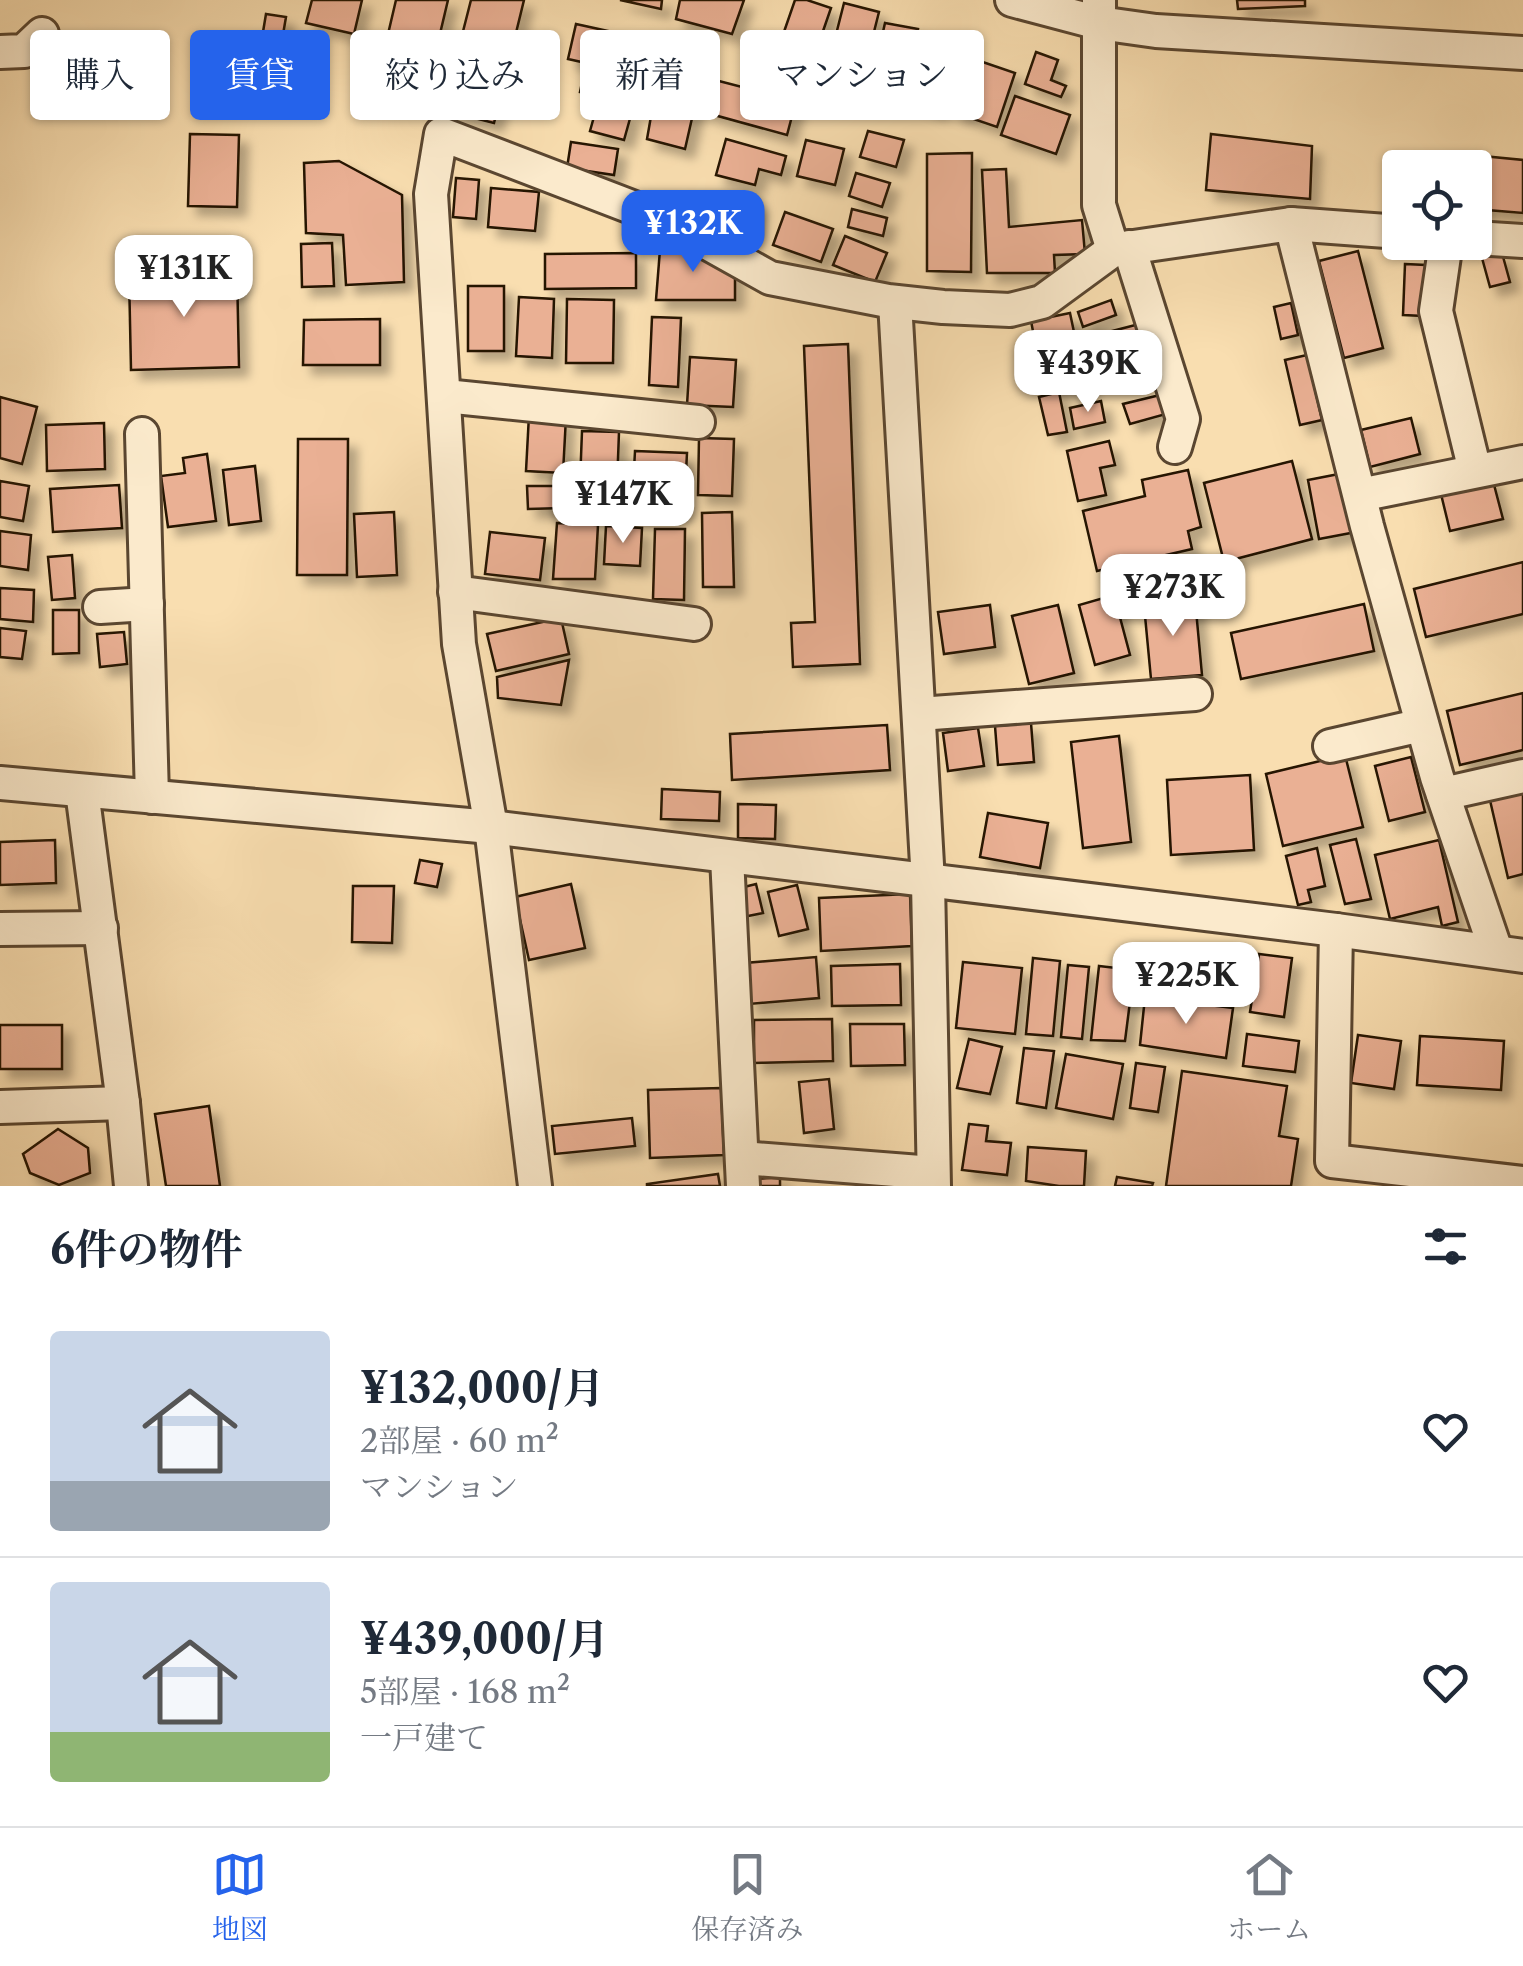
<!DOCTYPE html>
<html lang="ja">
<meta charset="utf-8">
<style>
body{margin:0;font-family:"Libre Caslon Text","Noto Serif JP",serif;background:#f6f6f7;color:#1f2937;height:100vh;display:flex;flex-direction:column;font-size:38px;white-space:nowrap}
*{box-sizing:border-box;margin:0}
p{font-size:32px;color:#747a83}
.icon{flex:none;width:55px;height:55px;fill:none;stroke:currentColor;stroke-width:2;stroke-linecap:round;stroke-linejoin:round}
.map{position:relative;height:1186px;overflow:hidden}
.panel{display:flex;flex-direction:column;background:#fff;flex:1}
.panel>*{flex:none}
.banner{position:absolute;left:30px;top:30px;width:1000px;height:90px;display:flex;gap:20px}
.buttons{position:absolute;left:1382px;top:150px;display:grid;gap:20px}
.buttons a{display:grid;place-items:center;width:110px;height:110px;border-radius:10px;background:#fff;box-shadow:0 2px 8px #0004;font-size:50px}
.price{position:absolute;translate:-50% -85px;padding:0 22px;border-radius:20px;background:#fff;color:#222;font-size:32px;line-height:65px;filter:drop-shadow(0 2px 5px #0008)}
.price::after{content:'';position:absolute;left:50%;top:60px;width:30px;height:22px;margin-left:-15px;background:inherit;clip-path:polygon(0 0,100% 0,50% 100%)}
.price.on{background:#2563eb;color:#fff}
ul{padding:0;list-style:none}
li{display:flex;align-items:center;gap:30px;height:250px;padding:0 50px}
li+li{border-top:2px solid #e0e1e3}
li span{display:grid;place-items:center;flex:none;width:280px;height:200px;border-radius:10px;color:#555}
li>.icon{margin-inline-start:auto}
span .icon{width:120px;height:120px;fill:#fffc;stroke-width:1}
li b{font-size:42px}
h2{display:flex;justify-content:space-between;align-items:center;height:120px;padding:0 50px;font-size:42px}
.chip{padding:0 35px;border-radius:10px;background:#fff;box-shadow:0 2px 8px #0004;font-size:35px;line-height:90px}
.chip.on{background:#2563eb;color:#fff}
.menu{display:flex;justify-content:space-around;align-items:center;height:140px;border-top:2px solid #e0e1e3;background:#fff;font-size:28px;color:#747a83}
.menu a{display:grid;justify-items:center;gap:5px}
.menu .on{color:#2563eb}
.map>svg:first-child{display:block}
.building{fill:#eab094;stroke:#251306;stroke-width:2.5;filter:url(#shadow)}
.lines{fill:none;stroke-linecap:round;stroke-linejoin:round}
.minor-casing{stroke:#5a4630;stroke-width:38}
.minor{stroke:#fbeacc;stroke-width:32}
</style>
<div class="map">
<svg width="1523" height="1186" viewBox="0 0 1523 1186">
<defs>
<filter id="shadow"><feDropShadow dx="9" dy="9" stdDeviation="5" flood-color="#0004"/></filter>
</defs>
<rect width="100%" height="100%" fill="#f9deb0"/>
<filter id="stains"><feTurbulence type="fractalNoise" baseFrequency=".002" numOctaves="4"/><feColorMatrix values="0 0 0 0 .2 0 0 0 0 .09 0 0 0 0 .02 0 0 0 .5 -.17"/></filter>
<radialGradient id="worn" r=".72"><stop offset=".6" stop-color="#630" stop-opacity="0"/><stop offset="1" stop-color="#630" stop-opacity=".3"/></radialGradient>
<g class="building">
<path d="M 312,0 L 362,0 L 354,34 L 306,23 Z"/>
<path d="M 396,0 L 448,0 L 434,59 L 385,47 Z"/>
<path d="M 471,0 L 524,0 L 494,123 L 443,110 Z"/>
<path d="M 620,0 L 662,0 L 661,9 Z"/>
<path d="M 680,0 L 744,0 L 732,34 L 676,19 Z"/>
<path d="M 795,0 L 807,0 L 831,8 L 812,63 L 777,52 Z"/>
<path d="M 1237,0 L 1305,0 L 1305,6 L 1238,9 Z"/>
<path d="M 844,3 L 879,12 L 862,79 L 827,70 Z"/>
<path d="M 266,14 L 286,17 L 280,52 L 260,50 Z"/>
<path d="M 885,23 L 918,29 L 915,44 L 940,49 L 931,94 L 940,95 L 937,110 L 911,99 L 912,89 L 872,81 Z"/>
<path d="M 576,24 L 626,35 L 618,69 L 637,74 L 630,103 L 580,92 L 586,63 L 568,59 Z"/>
<path d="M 663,48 L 705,61 L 685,149 L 647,139 Z"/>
<path d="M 1036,52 L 1058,60 L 1051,80 L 1066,86 L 1061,97 L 1025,84 Z"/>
<path d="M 971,58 L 1015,73 L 997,127 L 953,112 Z"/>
<path d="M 715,80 L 796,101 L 787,135 L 707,113 Z"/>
<path d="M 1015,96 L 1070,115 L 1056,154 L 1001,135 Z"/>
<path d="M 597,106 L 631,115 L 624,140 L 590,131 Z"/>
<path d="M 868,131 L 904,140 L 896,167 L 860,157 Z"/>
<path d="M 190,134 L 239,135 L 237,207 L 188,206 Z"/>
<path d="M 1211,134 L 1312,146 L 1310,199 L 1206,190 Z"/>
<path d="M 726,139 L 786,156 L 781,175 L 759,169 L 755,185 L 716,175 Z"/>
<path d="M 806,140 L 844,149 L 835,185 L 797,176 Z"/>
<path d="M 571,142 L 618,149 L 614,175 L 567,168 Z"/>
<path d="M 972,153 L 971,272 L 927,271 L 927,154 Z"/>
<path d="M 1472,155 L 1523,160 L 1523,213 L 1475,209 L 1475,168 L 1472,168 Z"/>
<path d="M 339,161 L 402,195 L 404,282 L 346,285 L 343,235 L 306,233 L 304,163 Z"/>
<path d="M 1006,169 L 1009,227 L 1082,220 L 1085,254 L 1054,255 L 1055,273 L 987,273 L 982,170 Z"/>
<path d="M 856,173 L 890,183 L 882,207 L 849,196 Z"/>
<path d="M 456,178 L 479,180 L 476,219 L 453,217 Z"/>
<path d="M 491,188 L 539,192 L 535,231 L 488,227 Z"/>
<path d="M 719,197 L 758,203 L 753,233 L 714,228 Z"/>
<path d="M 852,209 L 887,218 L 883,236 L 848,227 Z"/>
<path d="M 785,212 L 833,229 L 821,262 L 773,245 Z"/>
<path d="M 845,236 L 887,253 L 875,282 L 833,265 Z"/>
<path d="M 661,237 L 735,265 L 735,300 L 656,300 Z"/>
<path d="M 332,243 L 334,286 L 302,287 L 301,244 Z"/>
<path d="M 1358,251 L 1383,348 L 1344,358 L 1319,261 Z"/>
<path d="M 636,253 L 636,288 L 545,289 L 545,254 Z"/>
<path d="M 1502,253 L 1510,282 L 1490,287 L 1482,258 Z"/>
<path d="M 1405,264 L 1426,265 L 1424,316 L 1403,315 Z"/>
<path d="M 237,271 L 239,367 L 131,370 L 129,274 Z"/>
<rect x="468" y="286" width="36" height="65"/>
<path d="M 519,297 L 554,299 L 552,358 L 516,356 Z"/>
<path d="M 567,299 L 614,300 L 613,363 L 566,363 Z"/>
<path d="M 1111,300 L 1116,315 L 1083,327 L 1078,312 Z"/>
<path d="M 1291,303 L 1298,335 L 1281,339 L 1274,307 Z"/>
<path d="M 1070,313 L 1084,380 L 1044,388 L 1031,321 Z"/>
<path d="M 652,317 L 681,318 L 678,387 L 649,385 Z"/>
<path d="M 380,319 L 380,365 L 303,365 L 304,320 Z"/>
<path d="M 1143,323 L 1152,358 L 1107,369 L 1097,335 Z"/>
<path d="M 848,344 L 860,664 L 793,667 L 791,623 L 815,622 L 804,346 Z"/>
<path d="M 1307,355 L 1322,420 L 1300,425 L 1285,360 Z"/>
<path d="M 690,357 L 736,360 L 733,407 L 687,405 Z"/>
<path d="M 1059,392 L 1067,432 L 1048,435 L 1039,397 Z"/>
<path d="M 1160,395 L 1166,414 L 1130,424 L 1123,404 Z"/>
<path d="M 0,397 L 37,407 L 22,464 L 0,458 Z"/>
<path d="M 1101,401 L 1105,422 L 1074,429 L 1070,408 Z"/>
<path d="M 529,415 L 566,417 L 563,473 L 526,471 Z"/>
<path d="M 1411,418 L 1420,454 L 1370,467 L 1361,430 Z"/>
<path d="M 104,423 L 105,469 L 47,471 L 46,425 Z"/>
<path d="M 582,431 L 619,432 L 616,511 L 579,509 Z"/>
<path d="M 699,438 L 734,439 L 732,496 L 698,495 Z"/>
<path d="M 298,439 L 348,439 L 347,575 L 297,575 Z"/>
<path d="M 1109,441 L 1115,465 L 1100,468 L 1106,495 L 1078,501 L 1067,451 Z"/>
<path d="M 635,451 L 687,453 L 684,510 L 632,507 Z"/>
<path d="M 207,454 L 216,521 L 168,527 L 161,476 L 185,473 L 183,458 Z"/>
<path d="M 1292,461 L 1312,539 L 1224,562 L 1204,483 Z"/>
<path d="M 255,466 L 261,521 L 229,525 L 223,470 Z"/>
<path d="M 1188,470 L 1201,527 L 1188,531 L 1192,549 L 1097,571 L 1083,511 L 1145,496 L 1142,480 Z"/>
<path d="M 1344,473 L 1356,532 L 1319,539 L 1308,480 Z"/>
<path d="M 1492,477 L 1503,519 L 1450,531 L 1440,490 Z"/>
<path d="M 0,481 L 29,486 L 23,521 L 0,517 Z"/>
<path d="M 119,485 L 122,528 L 53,532 L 50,489 Z"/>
<path d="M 527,486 L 563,486 L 563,508 L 528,509 Z"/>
<path d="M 394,512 L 397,575 L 357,577 L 354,514 Z"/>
<path d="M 732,512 L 734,587 L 703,587 L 702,513 Z"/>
<path d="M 557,523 L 598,525 L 595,579 L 553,579 Z"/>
<path d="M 606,526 L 642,528 L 640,566 L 604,564 Z"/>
<path d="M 655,529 L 685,529 L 684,600 L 653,599 Z"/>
<path d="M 0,531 L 31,535 L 28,570 L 0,566 Z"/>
<path d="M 490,532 L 545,538 L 540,580 L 485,574 Z"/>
<path d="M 72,555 L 75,598 L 52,600 L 48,557 Z"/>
<path d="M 1523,562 L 1523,614 L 1426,637 L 1414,589 Z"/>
<path d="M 0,588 L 34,590 L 33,622 L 0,619 Z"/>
<path d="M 1114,595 L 1130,655 L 1095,665 L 1079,605 Z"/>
<path d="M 1195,599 L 1202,675 L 1151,679 L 1144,605 Z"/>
<path d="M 1364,604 L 1374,651 L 1241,679 L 1231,633 Z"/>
<path d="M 990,605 L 995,647 L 944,654 L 938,612 Z"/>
<path d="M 1058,605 L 1074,673 L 1029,684 L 1012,616 Z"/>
<path d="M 53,610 L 79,610 L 79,653 L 53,654 Z"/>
<path d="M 561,618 L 569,654 L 496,671 L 487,634 Z"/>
<path d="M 0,628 L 26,631 L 22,659 L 0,657 Z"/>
<path d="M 124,632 L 127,664 L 100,667 L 97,634 Z"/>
<path d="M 569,660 L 561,705 L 498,698 L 497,677 Z"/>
<path d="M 1523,693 L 1523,750 L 1460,765 L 1447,711 Z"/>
<path d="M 1031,723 L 1034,762 L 998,765 L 995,726 Z"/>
<path d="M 887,725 L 890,770 L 732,780 L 730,734 Z"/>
<path d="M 978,728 L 984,766 L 948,771 L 943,733 Z"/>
<path d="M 1119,736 L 1131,842 L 1083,848 L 1071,742 Z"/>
<path d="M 1345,755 L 1363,827 L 1283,846 L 1266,774 Z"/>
<path d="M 1411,757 L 1425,812 L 1389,821 L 1375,766 Z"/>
<path d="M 1250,775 L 1254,850 L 1171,855 L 1167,780 Z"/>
<path d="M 1523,788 L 1523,874 L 1508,878 L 1489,796 Z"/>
<path d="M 662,789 L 720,792 L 719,821 L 661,819 Z"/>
<path d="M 738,804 L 776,805 L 775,839 L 738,838 Z"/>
<path d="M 988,813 L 1048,823 L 1040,868 L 980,857 Z"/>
<path d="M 1356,839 L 1371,899 L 1345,904 L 1330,845 Z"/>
<path d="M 55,840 L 56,883 L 0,885 L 0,842 Z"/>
<path d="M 1439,840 L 1458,922 L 1442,926 L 1438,907 L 1390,919 L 1375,855 Z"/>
<path d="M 1317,848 L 1325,886 L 1308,890 L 1311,902 L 1298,905 L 1286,856 Z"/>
<path d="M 420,860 L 442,864 L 437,887 L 415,883 Z"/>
<path d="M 571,884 L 585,948 L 529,960 L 515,897 Z"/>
<path d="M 756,884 L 763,913 L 743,917 L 736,889 Z"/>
<path d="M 797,885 L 808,929 L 779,936 L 768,892 Z"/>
<path d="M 353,886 L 394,886 L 392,943 L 352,942 Z"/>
<path d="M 910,894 L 912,946 L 821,951 L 819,898 Z"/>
<path d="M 1259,954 L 1292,958 L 1284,1017 L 1250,1012 Z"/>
<path d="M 816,957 L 819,998 L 749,1004 L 745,963 Z"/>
<path d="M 1033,958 L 1060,961 L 1053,1036 L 1026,1034 Z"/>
<path d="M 963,962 L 1022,968 L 1015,1034 L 956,1028 Z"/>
<path d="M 900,964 L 901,1005 L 832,1006 L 831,966 Z"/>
<path d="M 1068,965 L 1089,967 L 1082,1039 L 1061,1037 Z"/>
<path d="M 1099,966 L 1134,970 L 1125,1041 L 1091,1040 Z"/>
<path d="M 1145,997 L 1233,1008 L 1226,1058 L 1140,1045 Z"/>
<path d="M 832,1019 L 833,1061 L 754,1063 L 754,1020 Z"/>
<path d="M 850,1024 L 904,1024 L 905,1065 L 851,1066 Z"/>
<rect x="0" y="1025" width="62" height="44"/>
<path d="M 1247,1034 L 1299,1041 L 1295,1072 L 1243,1066 Z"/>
<path d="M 1358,1035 L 1401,1041 L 1394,1089 L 1351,1083 Z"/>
<path d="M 1420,1036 L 1504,1041 L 1501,1090 L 1417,1085 Z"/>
<path d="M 969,1039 L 1002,1047 L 990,1094 L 957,1088 Z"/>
<path d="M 1024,1048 L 1054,1051 L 1046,1108 L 1017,1103 Z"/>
<path d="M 1066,1054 L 1123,1064 L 1113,1119 L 1056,1108 Z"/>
<path d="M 1136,1063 L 1165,1067 L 1158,1112 L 1130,1108 Z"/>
<path d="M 1182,1071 L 1287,1086 L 1279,1136 L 1298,1139 L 1291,1186 L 1166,1186 Z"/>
<path d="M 829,1079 L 834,1129 L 804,1133 L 799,1082 Z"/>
<path d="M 721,1088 L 724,1155 L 650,1158 L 648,1090 Z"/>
<path d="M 209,1106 L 220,1186 L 166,1186 L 155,1114 Z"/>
<path d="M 632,1118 L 635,1146 L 555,1154 L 552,1126 Z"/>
<path d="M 969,1124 L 988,1126 L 986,1141 L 1011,1143 L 1007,1175 L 962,1170 Z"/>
<path d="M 58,1129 L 88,1148 L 90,1173 L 59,1185 L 30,1173 L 23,1154 Z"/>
<path d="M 1028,1147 L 1086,1151 L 1084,1186 L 1059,1186 L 1026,1181 Z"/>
<path d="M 718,1174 L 720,1186 L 647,1186 L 647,1184 Z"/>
<path d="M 780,1177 L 780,1186 L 758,1186 L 757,1179 Z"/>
<path d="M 1117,1177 L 1153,1183 L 1152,1186 L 1115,1186 Z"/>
</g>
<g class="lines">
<defs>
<g id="minor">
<path d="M 1012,0 L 1099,23 L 1156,31 L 1523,53"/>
<path d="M 1099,0 L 1099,205 L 1113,250 L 1291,224 L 1367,526 L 1437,777 L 1496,951"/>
<path d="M 0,52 L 24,51 L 42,34"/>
<path d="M 1291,224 L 1400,232"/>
<path d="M 1475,238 L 1523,241"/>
<path d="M 1446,242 L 1436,311 L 1475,471"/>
<path d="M 1129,247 L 1183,419 L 1175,447"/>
<path d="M 895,302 L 928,882 L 934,1186"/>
<path d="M 445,396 L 698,422"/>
<path d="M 142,434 L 152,797"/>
<path d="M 1360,495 L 1523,462"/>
<path d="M 455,592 L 694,624"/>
<path d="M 100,607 L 147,604"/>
<path d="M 919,714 L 1195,694"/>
<path d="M 1330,746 L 1422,725"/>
<path d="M 0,783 L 491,827 L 1336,930 L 1523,956"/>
<path d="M 82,791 L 123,1103 L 131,1186"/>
<path d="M 1443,794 L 1523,776"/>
<path d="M 727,857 L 743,1186"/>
<path d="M 0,929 L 101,928"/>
<path d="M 1336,930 L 1332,1161 L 1523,1183"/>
<path d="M 0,1107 L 123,1103"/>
<path d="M 742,1158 L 933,1173"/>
<path d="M 535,1186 L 491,827 L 459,644 L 431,194 L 441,134 L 668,221 L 770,278 L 888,301 L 943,307 L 1010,310 L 1042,302 L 1113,250"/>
</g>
</defs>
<use href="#minor" class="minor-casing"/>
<use href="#minor" class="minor"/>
</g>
<rect width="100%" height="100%" filter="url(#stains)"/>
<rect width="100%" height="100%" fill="url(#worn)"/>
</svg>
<div class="buttons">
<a><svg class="icon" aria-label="locate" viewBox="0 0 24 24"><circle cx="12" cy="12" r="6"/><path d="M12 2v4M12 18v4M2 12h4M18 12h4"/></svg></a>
</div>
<b class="price on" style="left:693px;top:275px">¥132K</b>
<b class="price" style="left:184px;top:320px">¥131K</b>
<b class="price" style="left:1088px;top:415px">¥439K</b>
<b class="price" style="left:623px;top:546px">¥147K</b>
<b class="price" style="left:1173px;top:639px">¥273K</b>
<b class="price" style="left:1186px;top:1027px">¥225K</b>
<div class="banner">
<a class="chip">購入</a>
<a class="chip on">賃貸</a>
<a class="chip">絞り込み</a>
<a class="chip">新着</a>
<a class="chip">マンション</a>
</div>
</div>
<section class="panel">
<h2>6件の物件<svg class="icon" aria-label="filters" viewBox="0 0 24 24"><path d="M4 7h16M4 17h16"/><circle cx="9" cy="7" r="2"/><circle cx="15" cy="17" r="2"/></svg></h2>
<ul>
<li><span style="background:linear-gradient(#c9d6e8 75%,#9aa5b1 0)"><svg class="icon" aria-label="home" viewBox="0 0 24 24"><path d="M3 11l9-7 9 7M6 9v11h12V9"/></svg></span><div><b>¥132,000/月</b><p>2部屋 · 60 m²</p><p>マンション</p></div><svg class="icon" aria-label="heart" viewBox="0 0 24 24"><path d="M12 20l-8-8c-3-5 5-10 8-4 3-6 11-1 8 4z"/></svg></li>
<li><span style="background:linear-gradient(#c9d6e8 75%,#8fb573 0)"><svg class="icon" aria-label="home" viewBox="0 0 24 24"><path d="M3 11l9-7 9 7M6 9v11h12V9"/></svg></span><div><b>¥439,000/月</b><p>5部屋 · 168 m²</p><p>一戸建て</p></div><svg class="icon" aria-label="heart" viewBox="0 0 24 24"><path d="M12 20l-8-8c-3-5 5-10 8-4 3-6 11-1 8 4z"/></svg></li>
</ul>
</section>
<nav class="menu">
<a class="on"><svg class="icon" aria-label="map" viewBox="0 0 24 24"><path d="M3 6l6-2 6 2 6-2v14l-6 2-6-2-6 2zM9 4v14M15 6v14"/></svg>地図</a>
<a><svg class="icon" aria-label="saved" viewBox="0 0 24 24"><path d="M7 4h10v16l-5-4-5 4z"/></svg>保存済み</a>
<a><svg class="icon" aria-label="home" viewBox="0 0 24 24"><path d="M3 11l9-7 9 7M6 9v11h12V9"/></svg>ホーム</a>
</nav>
